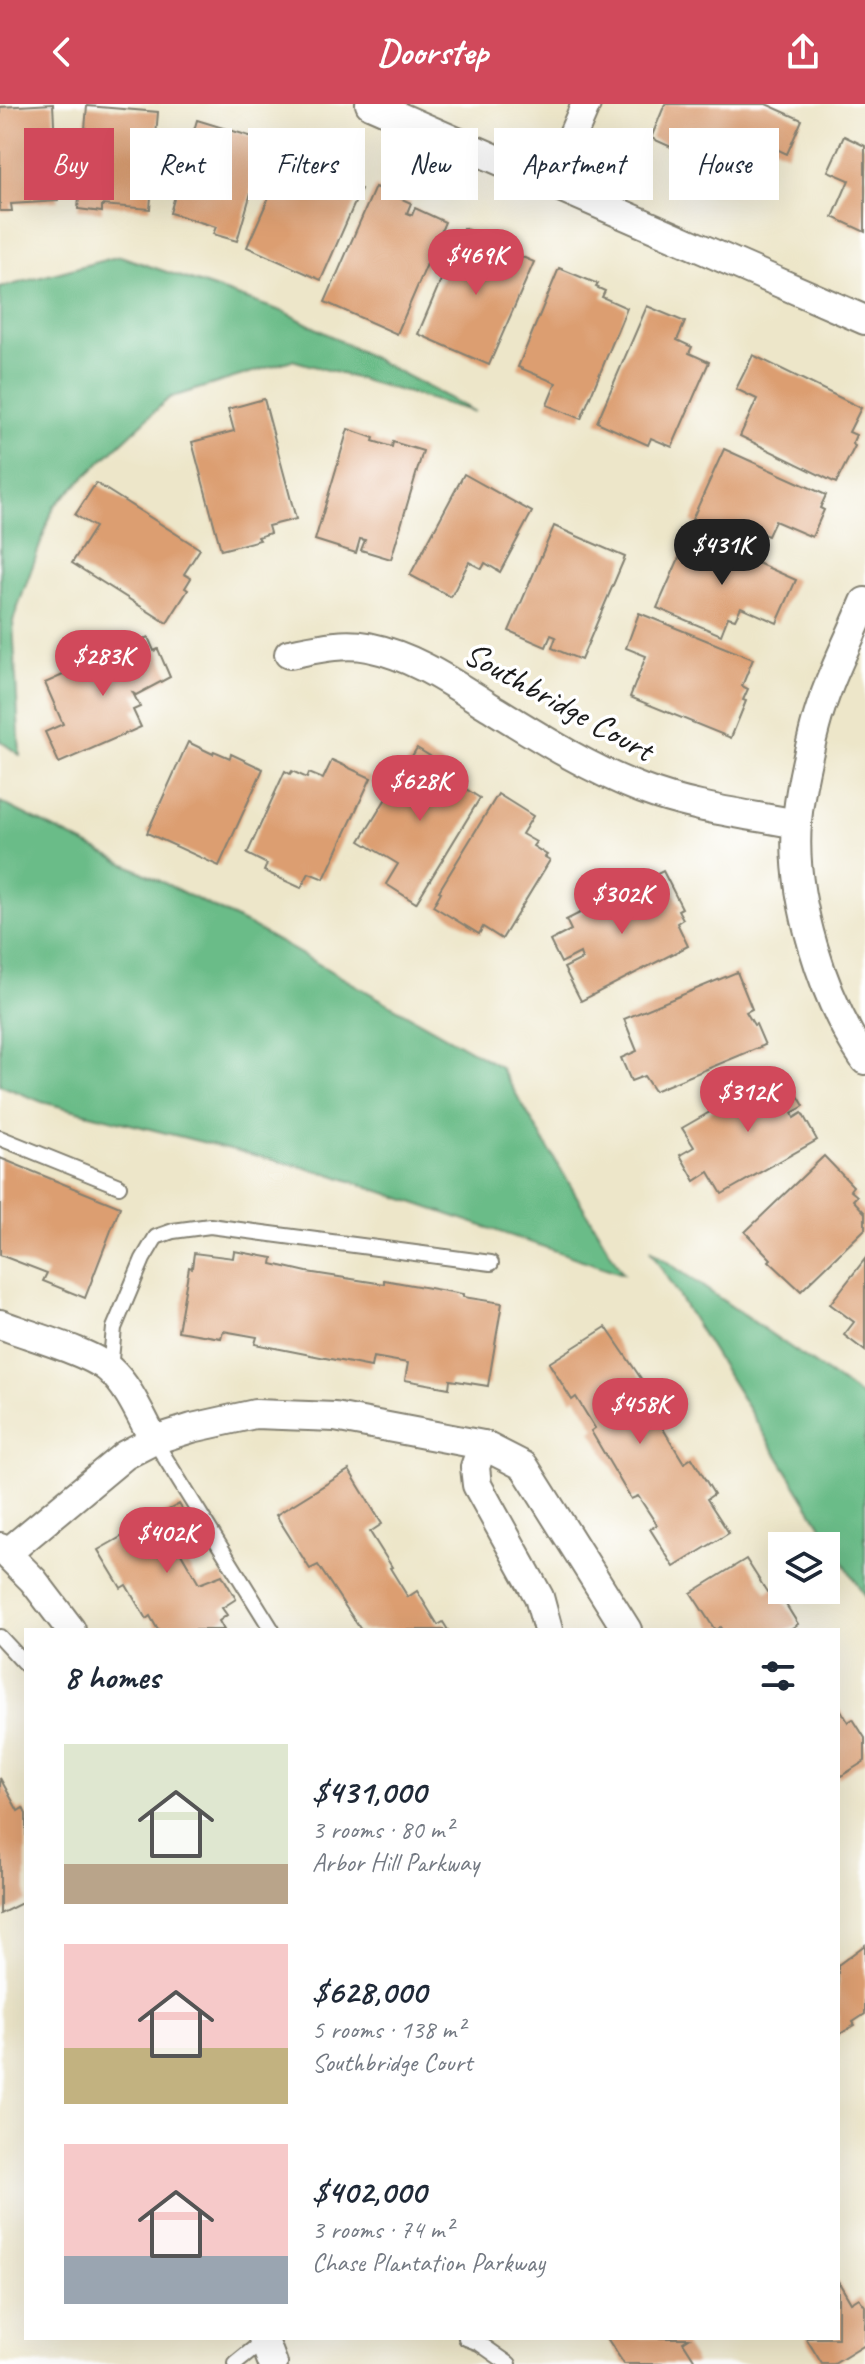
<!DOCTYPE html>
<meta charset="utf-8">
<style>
body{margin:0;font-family:Caveat,sans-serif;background:#f2f2f3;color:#1f2937;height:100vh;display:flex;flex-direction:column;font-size:30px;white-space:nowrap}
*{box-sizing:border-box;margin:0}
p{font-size:26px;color:#747a83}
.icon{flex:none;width:44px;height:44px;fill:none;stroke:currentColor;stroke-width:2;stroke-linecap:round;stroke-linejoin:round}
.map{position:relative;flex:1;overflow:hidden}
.details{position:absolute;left:24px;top:1524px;width:816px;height:712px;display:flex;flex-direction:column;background:#fff;border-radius:0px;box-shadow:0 8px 32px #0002}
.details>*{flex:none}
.top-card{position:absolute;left:24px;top:24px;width:818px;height:72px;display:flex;gap:16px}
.controls{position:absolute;left:768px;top:1428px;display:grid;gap:16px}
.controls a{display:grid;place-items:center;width:72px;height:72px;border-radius:0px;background:#fff;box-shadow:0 8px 32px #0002;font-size:40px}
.price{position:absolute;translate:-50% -68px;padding:0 18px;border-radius:28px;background:#d1495b;color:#fff;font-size:26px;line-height:52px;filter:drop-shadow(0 2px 4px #0008)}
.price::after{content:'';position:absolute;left:50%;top:48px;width:24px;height:18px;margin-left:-12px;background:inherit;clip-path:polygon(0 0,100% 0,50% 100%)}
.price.current{background:#222;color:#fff}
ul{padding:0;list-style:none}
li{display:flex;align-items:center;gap:24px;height:200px;padding:0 40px}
li span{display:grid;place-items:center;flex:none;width:224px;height:160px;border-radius:0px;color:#555}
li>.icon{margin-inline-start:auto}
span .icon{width:96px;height:96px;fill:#fffc;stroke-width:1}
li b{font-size:34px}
h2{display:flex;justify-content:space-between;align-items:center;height:96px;padding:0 40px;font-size:34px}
.tag{padding:0 28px;border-radius:0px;background:#fff;box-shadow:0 8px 32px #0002;font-size:28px;line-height:72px}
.tag.current{background:#d1495b;color:#fff}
header{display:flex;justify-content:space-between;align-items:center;height:104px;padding:0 40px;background:#d1495b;color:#fff;font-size:36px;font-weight:600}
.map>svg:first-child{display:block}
.forest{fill:#6bbc88;stroke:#446c52;stroke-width:2}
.building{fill:#dc9e71}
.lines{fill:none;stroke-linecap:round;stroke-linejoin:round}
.service-casing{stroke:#848172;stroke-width:18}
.minor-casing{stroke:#848172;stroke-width:32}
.service{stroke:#fff;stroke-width:14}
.minor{stroke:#fff;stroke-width:28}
.labels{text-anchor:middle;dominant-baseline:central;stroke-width:7;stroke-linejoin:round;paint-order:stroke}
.street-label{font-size:34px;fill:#1c1c1c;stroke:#fff}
</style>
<header><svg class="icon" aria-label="back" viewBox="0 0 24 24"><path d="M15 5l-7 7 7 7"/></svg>Doorstep<svg class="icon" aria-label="share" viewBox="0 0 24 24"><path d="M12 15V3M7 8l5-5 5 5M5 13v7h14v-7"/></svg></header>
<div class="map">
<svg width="865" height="2260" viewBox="0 0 865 2260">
<rect width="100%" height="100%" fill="#fff"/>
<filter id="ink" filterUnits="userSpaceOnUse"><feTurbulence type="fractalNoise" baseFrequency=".0125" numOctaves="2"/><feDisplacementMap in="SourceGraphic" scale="16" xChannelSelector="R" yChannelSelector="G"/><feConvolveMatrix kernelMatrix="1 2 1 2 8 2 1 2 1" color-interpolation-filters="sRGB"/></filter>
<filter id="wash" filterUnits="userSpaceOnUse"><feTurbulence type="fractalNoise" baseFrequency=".006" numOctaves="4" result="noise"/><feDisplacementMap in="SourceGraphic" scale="32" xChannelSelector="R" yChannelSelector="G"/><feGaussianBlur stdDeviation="1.8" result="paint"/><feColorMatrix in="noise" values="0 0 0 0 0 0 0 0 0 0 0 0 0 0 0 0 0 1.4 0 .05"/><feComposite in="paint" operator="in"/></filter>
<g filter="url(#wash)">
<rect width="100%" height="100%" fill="#ede6c9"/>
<g class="forest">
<path d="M 120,152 L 287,209 L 475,308 L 292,256 L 169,294 L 54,402 L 13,517 L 20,651 L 0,637 L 0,184 Z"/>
<path d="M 0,698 L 251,822 L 500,963 L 623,1170 L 330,1070 L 42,998 L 0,981 Z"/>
<path d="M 650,1146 L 865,1295 L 865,1493 Z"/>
</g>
<g id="blocks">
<g class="building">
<path d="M 53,0 L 58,97 L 11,100 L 12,107 L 0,107 L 0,3 Z"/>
<path d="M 665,0 L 766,0 L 802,16 L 787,50 L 766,40 L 749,78 L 651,34 Z"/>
<path d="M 87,2 L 158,8 L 150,105 L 102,101 L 102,108 L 78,105 Z"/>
<path d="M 197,16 L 266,37 L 237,137 L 213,130 L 216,123 L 170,109 Z"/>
<path d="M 844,32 L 865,42 L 865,128 L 833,113 L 849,76 L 828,67 Z"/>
<path d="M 290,45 L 329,62 L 327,66 L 335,70 L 334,73 L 361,85 L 321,176 L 247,143 Z"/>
<path d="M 375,83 L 411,99 L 407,109 L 412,111 L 415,104 L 445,118 L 397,230 L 325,198 Z"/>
<path d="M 463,124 L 501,140 L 496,153 L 501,155 L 504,145 L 534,158 L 489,261 L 418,230 Z"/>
<path d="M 559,164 L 598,180 L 596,183 L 605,187 L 602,193 L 627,204 L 581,315 L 547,301 L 556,279 L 518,263 Z"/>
<path d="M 647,202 L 685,218 L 677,236 L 692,243 L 689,249 L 709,258 L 672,343 L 651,334 L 648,341 L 597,318 Z"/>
<path d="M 753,251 L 861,304 L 849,328 L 856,331 L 852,340 L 855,342 L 836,379 L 740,332 L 757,295 L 736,285 Z"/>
<path d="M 264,295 L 296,415 L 268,422 L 270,429 L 258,433 L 260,436 L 221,446 L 192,338 L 234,327 L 228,305 Z"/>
<path d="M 348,325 L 374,334 L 373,337 L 392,343 L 393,338 L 423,347 L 391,455 L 361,446 L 365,436 L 360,435 L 356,449 L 315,436 Z"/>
<path d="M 724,345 L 826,391 L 820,404 L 824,406 L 812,433 L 775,417 L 768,432 L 763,430 L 755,447 L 691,418 Z"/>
<path d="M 464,370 L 532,408 L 500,468 L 485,459 L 482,465 L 469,458 L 451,493 L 410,471 Z"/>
<path d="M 96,379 L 200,445 L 184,470 L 191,474 L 185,484 L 188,486 L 167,519 L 72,459 L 95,423 L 75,411 Z"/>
<path d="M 554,422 L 625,453 L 581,556 L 552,544 L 556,533 L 551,531 L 546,543 L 509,527 Z"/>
<path d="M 690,429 L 796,476 L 777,519 L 741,503 L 735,515 L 728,513 L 721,531 L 657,504 Z"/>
<path d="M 639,509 L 753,555 L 742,582 L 748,585 L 743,596 L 746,597 L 731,634 L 630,593 L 646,552 L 626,544 Z"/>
<path d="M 148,533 L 154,547 L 158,545 L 170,573 L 136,591 L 133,589 L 140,603 L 133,606 L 141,623 L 59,659 L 45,628 L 63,620 L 45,579 Z"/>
<path d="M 188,638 L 213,650 L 214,647 L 230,654 L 231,650 L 263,665 L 219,762 L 147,729 Z"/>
<path d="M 417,644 L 451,665 L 450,668 L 458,673 L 455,678 L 480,694 L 416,799 L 386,780 L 398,760 L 360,737 Z"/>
<path d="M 332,656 L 371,674 L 324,775 L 309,769 L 301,784 L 264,767 L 267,760 L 247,750 L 285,667 L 290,670 L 292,667 L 307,674 L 309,669 L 323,675 Z"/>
<path d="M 498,690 L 533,712 L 522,730 L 536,738 L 533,742 L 547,751 L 545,753 L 550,756 L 502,835 L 483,823 L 479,830 L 433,802 L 441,788 L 439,787 Z"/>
<path d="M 663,767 L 682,804 L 678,806 L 683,815 L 677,819 L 688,842 L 581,897 L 564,864 L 582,855 L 580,849 L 561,859 L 550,837 L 571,826 L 566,816 Z"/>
<path d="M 737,868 L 752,905 L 746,908 L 754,921 L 756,920 L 765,941 L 654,987 L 644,972 L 631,977 L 621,954 L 637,947 L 624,915 Z"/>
<path d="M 783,966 L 804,1002 L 792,1009 L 794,1014 L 802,1009 L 817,1036 L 722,1090 L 709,1068 L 695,1077 L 680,1051 L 694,1043 L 682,1024 Z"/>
<path d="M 824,1052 L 853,1082 L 850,1086 L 857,1092 L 853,1096 L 865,1109 L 865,1125 L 801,1187 L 769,1157 L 771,1155 L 745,1128 Z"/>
<path d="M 0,1054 L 120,1103 L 85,1194 L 43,1177 L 47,1169 L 0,1151 Z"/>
<path d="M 234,1147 L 273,1154 L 272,1160 L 307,1168 L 384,1180 L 384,1176 L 463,1190 L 463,1193 L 502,1199 L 488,1282 L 450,1276 L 449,1284 L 405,1276 L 408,1259 L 373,1253 L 371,1263 L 255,1240 L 257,1233 L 223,1227 L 221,1234 L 178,1227 L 189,1163 L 192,1164 L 194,1149 L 233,1154 Z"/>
<path d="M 865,1155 L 865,1247 L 844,1231 L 854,1218 L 830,1200 Z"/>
<path d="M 606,1223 L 653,1292 L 646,1297 L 684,1359 L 692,1354 L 714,1390 L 707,1395 L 729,1429 L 674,1463 L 650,1425 L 657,1421 L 638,1392 L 631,1395 L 591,1327 L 595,1324 L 576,1293 L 572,1296 L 549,1259 Z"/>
<path d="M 349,1366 L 382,1420 L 370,1428 L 392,1463 L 390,1464 L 408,1493 L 417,1487 L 438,1521 L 443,1518 L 448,1526 L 361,1526 L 318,1461 L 310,1465 L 276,1411 Z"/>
<path d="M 179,1400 L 197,1429 L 183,1437 L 188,1445 L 181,1449 L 199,1480 L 222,1471 L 236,1495 L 222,1504 L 227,1511 L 219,1517 L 224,1526 L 158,1526 L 150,1512 L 146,1515 L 126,1481 L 121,1484 L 98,1446 Z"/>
<path d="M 746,1455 L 767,1488 L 775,1483 L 798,1520 L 789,1526 L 722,1526 L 720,1523 L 715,1526 L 691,1489 Z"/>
<path d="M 838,1601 L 848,1618 L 853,1615 L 865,1634 L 865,1657 L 838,1674 Z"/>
<path d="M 0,1674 L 18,1707 L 23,1704 L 26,1710 L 26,1797 L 0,1810 Z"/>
<path d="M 865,1841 L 865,1910 L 853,1918 L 855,1921 L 838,1931 L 838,1861 Z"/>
<path d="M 838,2177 L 851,2199 L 859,2194 L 865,2202 L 865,2241 L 834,2260 L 822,2260 L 806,2234 L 838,2234 Z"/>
<path d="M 607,2234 L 689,2234 L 683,2238 L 697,2260 L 624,2260 Z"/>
</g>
</g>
</g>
<g filter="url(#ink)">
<use href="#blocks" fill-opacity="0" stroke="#848172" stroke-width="2"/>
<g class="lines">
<defs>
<g id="service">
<path d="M 0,1034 L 119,1082"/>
<path d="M 110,1266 L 114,1224 L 143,1155 L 156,1133 L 173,1127 L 210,1122 L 491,1159"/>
<path d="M 154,1336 L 272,1526"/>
<path d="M 0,1533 L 26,1561"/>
<path d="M 466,2234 L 479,2239 L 509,2260"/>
<path d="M 235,2260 L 267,2234"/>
</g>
<g id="minor">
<path d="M 370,0 L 865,216"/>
<path d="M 552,79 L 586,0"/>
<path d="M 865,498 C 848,539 826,580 815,623 C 807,654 799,687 797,719 C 791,793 823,895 865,956"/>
<path d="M 289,550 C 315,545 342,538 368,543 C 413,552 449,577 487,601 C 537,632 587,664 642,685 C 691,704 746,710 797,720"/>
<path d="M 0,1220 C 27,1231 91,1248 110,1266 C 130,1284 141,1313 154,1336"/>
<path d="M 483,1341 L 475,1363 L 477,1381 L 539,1493 L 548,1526"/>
<path d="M 0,1443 L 33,1476 L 71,1526"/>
<path d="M 7,1449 L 125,1351 L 154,1336 L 192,1324 L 255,1310 L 335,1313 L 483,1341 L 524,1362 L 627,1526"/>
<path d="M 263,2234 L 273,2260"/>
</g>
</defs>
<use href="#service" class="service-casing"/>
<use href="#minor" class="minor-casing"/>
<use href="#service" class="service"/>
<use href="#minor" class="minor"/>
</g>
</g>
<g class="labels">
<g class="street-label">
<text transform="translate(559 597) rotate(29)">Southbridge Court</text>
</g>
</g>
</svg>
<div class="controls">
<a><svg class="icon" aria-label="layers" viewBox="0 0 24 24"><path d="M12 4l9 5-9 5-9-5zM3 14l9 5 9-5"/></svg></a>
</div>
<b class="price" style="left:476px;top:193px">$469K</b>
<b class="price current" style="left:722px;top:483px">$431K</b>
<b class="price" style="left:103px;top:594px">$283K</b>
<b class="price" style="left:420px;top:719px">$628K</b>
<b class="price" style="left:622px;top:832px">$302K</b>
<b class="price" style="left:748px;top:1030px">$312K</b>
<b class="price" style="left:640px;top:1342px">$458K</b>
<b class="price" style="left:167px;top:1471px">$402K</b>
<div class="top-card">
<a class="tag current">Buy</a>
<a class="tag">Rent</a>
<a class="tag">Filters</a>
<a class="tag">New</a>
<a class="tag">Apartment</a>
<a class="tag">House</a>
</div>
<section class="details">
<h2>8 homes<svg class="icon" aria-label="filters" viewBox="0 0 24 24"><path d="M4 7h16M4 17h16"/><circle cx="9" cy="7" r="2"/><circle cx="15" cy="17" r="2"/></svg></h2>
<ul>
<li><span style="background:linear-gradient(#dfe7d0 75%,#b9a48a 0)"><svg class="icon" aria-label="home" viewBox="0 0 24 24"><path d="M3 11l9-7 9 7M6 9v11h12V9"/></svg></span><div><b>$431,000</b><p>3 rooms · 80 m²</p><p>Arbor Hill Parkway</p></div></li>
<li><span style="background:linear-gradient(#f6c9c9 65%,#c2b280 0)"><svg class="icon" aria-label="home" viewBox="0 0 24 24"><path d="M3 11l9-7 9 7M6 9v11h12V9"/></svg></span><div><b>$628,000</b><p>5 rooms · 138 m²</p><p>Southbridge Court</p></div></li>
<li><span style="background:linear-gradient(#f6c9c9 70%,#9aa5b1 0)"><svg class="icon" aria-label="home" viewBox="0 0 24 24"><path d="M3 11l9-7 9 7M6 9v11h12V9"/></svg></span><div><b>$402,000</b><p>3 rooms · 74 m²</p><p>Chase Plantation Parkway</p></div></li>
</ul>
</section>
</div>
